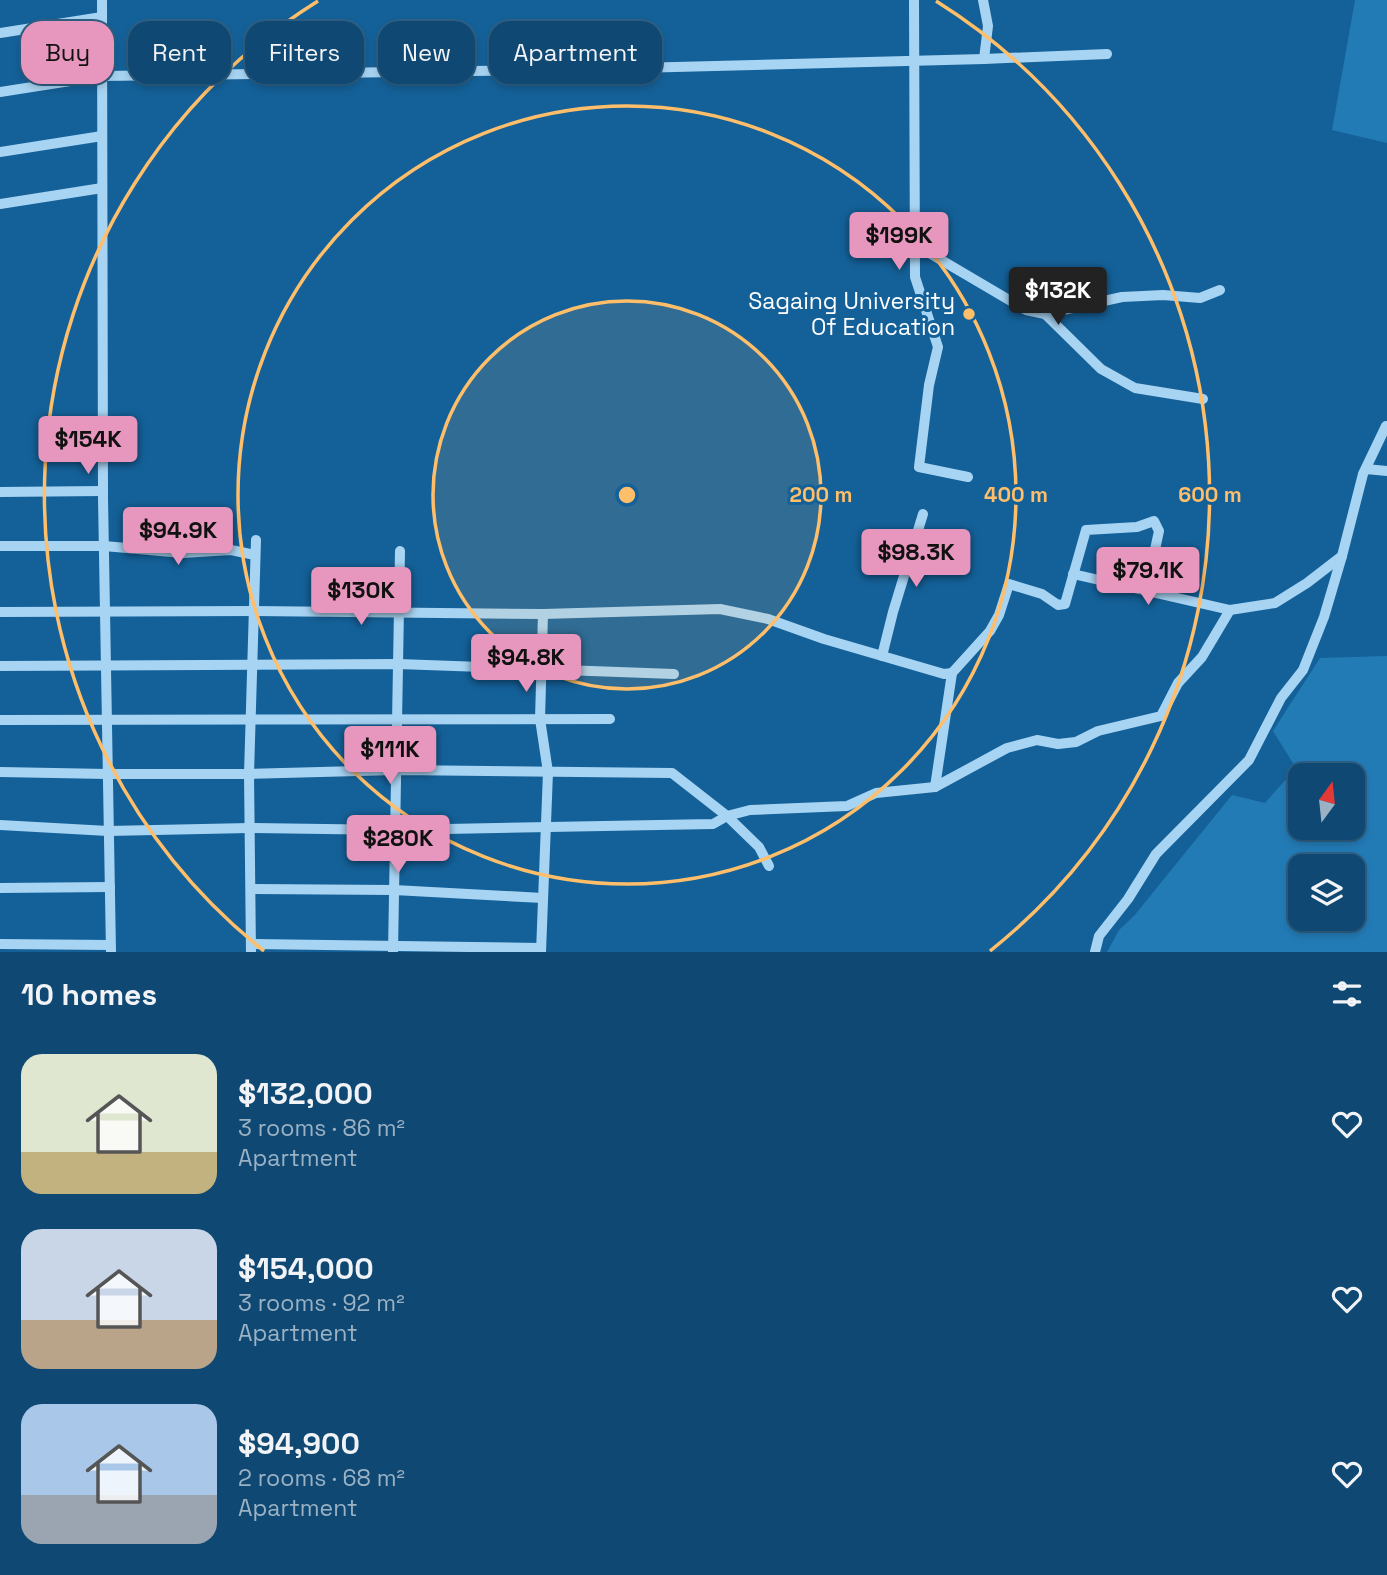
<!DOCTYPE html>
<meta charset="utf-8">
<style>
body{margin:0;font-family:"Space Grotesk",sans-serif;background:#185078;color:#f1f3f6;height:100vh;display:flex;flex-direction:column;font-size:26px;white-space:nowrap}
*{box-sizing:border-box;margin:0}
p{font-size:23px;color:#9bb2c4}
.icon{flex:none;width:38px;height:38px;fill:none;stroke:currentColor;stroke-width:2;stroke-linecap:round;stroke-linejoin:round}
.map{position:relative;height:952px;overflow:hidden}
.details{display:flex;flex-direction:column;background:#0f4973;flex:1}
.details>*{flex:none}
.banner{position:absolute;left:21px;top:21px;width:700px;height:63px;display:flex;gap:14px}
.needle{width:46px;rotate:15deg}
.buttons{position:absolute;left:1288px;top:763px;display:grid;gap:14px}
.buttons a{display:grid;place-items:center;width:77px;height:77px;border-radius:14px;background:#0f4973;box-shadow:0 4px 10px #0003,0 0 0 2px #2f6185;font-size:35px}
.price{position:absolute;translate:-50% -60px;padding:0 16px;border-radius:7px;background:#e797bd;color:#111;font-size:23px;line-height:46px;filter:drop-shadow(0 2px 4px #0008)}
.price::after{content:'';position:absolute;left:50%;top:42px;width:21px;height:16px;margin-left:-10px;background:inherit;clip-path:polygon(0 0,100% 0,50% 100%)}
.price.selected{background:#222;color:#fff}
ul{padding:0;list-style:none}
li{display:flex;align-items:center;gap:21px;height:175px;padding:0 21px}
li span{display:grid;place-items:center;flex:none;width:196px;height:140px;border-radius:21px;color:#555}
li>.icon{margin-inline-start:auto}
span .icon{width:84px;height:84px;fill:#fffc;stroke-width:1}
li b{font-size:30px}
h2{display:flex;justify-content:space-between;align-items:center;height:84px;padding:0 21px;font-size:30px}
.chip{padding:0 24px;border-radius:21px;background:#0f4973;box-shadow:0 4px 10px #0003,0 0 0 2px #2f6185;font-size:24px;line-height:63px}
.chip.selected{background:#e797bd;color:#111}
.map>svg:first-child{display:block}
.green{fill:#237bb6;fill-rule:evenodd}
.lines{fill:none;stroke-linecap:round;stroke-linejoin:round}
.minor{stroke:#a8d4f3;stroke-width:10}
.ring{fill:none;stroke:#ffbe69;stroke-width:3.5}
.poi-dot{fill:#ffbe69;stroke:#146199;stroke-width:2.5}
.labels{text-anchor:middle;dominant-baseline:central;stroke-width:6;stroke-linejoin:round;paint-order:stroke}
.poi-label{font-size:23px;fill:#fff;stroke:#146199;text-anchor:end}
.centre{fill:#ffbe69;stroke:#146199;stroke-width:3.5}
.ring-label{font-size:21px;text-anchor:middle;font-weight:bold;fill:#ffbe69;stroke:#146199;stroke-width:6;stroke-linejoin:round;paint-order:stroke}
</style>
<div class="map">
<svg width="1387" height="952" viewBox="0 0 1387 952">
<rect width="100%" height="100%" fill="#146199"/>
<g class="green">
<path d="M 1355,0 L 1387,0 L 1387,143 L 1332,130 Z"/>
<path d="M 1387,656 L 1387,952 L 1107,952 L 1119,930 L 1134,916 L 1232,795 L 1265,803 L 1296,768 L 1273,731 L 1320,658 ZM 1300,775 L 1353,775 L 1353,828 L 1300,828 ZM 1300,866 L 1353,866 L 1353,919 L 1300,919 Z"/>
</g>
<g class="lines">
<g class="minor">
<path d="M 102,0 L 103,498 L 111,952"/>
<path d="M 914,0 L 915,277 L 938,347 L 929,385 L 919,467 L 968,477"/>
<path d="M 983,0 L 988,26 L 984,59"/>
<path d="M 0,33 L 102,17"/>
<path d="M 0,92 L 102,76 L 557,70 L 984,59 L 1107,54"/>
<path d="M 0,152 L 102,136"/>
<path d="M 0,204 L 102,188"/>
<path d="M 914,244 L 1026,310 L 1045,314 L 1122,297 L 1163,295 L 1200,298 L 1220,290"/>
<path d="M 1045,314 L 1101,369 L 1135,388 L 1203,399"/>
<path d="M 1366,469 L 1387,471"/>
<path d="M 0,492 L 103,491"/>
<path d="M 0,546 L 104,546 L 183,553 L 231,550 L 255,555"/>
<path d="M 1073,574 L 1230,610"/>
<path d="M 0,612 L 254,611 L 543,614 L 720,609 L 768,619 L 824,639 L 944,674 L 952,673 L 990,631 L 999,615 L 1009,584 L 1042,594 L 1058,605 L 1065,604 L 1086,530 L 1137,527 L 1154,521 L 1159,531 L 1146,591"/>
<path d="M 882,656 L 893,612 L 923,514"/>
<path d="M 0,666 L 398,664 L 674,674"/>
<path d="M 0,720 L 610,719"/>
<path d="M 0,772 L 108,774 L 249,774 L 396,770 L 672,773 L 727,816 L 759,847 L 769,866"/>
<path d="M 935,787 L 952,673"/>
<path d="M 0,825 L 108,831 L 249,828 L 395,830 L 713,824 L 727,816 L 750,810 L 847,806 L 876,793 L 935,787 L 1007,748 L 1037,740 L 1058,744 L 1076,742 L 1098,731 L 1161,716 L 1178,683 L 1202,657 L 1230,610 L 1275,603 L 1307,583 L 1342,556 L 1363,474 L 1386,426"/>
<path d="M 0,888 L 110,887"/>
<path d="M 252,889 L 394,890 L 543,898"/>
<path d="M 0,944 L 110,945"/>
<path d="M 251,944 L 541,948"/>
<path d="M 251,952 L 249,774 L 256,540"/>
<path d="M 393,952 L 400,551"/>
<path d="M 541,952 L 548,772 L 540,719 L 543,614"/>
<path d="M 1095,952 L 1099,936 L 1128,899 L 1156,854 L 1249,760 L 1281,698 L 1303,670 L 1324,617 L 1342,556"/>
</g>
</g>
<circle cx="627" cy="495" r="194" fill="#ffbe69" fill-opacity=".12"/>
<g class="ring">
<circle cx="627" cy="495" r="194"/>
<circle cx="627" cy="495" r="389"/>
<path d="M264 951A583 583 0 0 1 318 1M936 1A583 583 0 0 1 990 951"/>
</g>
<circle class="poi-dot" cx="969" cy="314" r="7"/>
<g class="labels">
<g class="poi-label">
<text x="955" y="301">Sagaing University<tspan x="955" dy="26">Of Education</tspan></text>
</g>
</g>
<circle cx="627" cy="495" r="10" class="centre"/>
<g class="ring-label">
<text x="821" y="502">200 m</text>
<text x="1016" y="502">400 m</text>
<text x="1210" y="502">600 m</text>
</g>
</svg>
<div class="buttons">
<a><svg class="needle" viewBox="-14 -14 28 28"><path d="M0-13l5 13h-10z" fill="#e53935"/><path d="M0 13l5-13h-10z" fill="#9bb2c4"/></svg></a>
<a><svg class="icon" aria-label="layers" viewBox="0 0 24 24"><path d="M12 4l9 5-9 5-9-5zM3 14l9 5 9-5"/></svg></a>
</div>
<b class="price" style="left:899px;top:272px">$199K</b>
<b class="price selected" style="left:1058px;top:327px">$132K</b>
<b class="price" style="left:88px;top:476px">$154K</b>
<b class="price" style="left:178px;top:567px">$94.9K</b>
<b class="price" style="left:916px;top:589px">$98.3K</b>
<b class="price" style="left:1148px;top:607px">$79.1K</b>
<b class="price" style="left:361px;top:627px">$130K</b>
<b class="price" style="left:526px;top:694px">$94.8K</b>
<b class="price" style="left:390px;top:786px">$111K</b>
<b class="price" style="left:398px;top:875px">$280K</b>
<div class="banner">
<a class="chip selected">Buy</a>
<a class="chip">Rent</a>
<a class="chip">Filters</a>
<a class="chip">New</a>
<a class="chip">Apartment</a>
</div>
</div>
<section class="details">
<h2>10 homes<svg class="icon" aria-label="filters" viewBox="0 0 24 24"><path d="M4 7h16M4 17h16"/><circle cx="9" cy="7" r="2"/><circle cx="15" cy="17" r="2"/></svg></h2>
<ul>
<li><span style="background:linear-gradient(#dfe7d0 70%,#c2b280 0)"><svg class="icon" aria-label="home" viewBox="0 0 24 24"><path d="M3 11l9-7 9 7M6 9v11h12V9"/></svg></span><div><b>$132,000</b><p>3 rooms · 86 m²</p><p>Apartment</p></div><svg class="icon" aria-label="heart" viewBox="0 0 24 24"><path d="M12 20l-8-8c-3-5 5-10 8-4 3-6 11-1 8 4z"/></svg></li>
<li><span style="background:linear-gradient(#c9d6e8 65%,#b9a48a 0)"><svg class="icon" aria-label="home" viewBox="0 0 24 24"><path d="M3 11l9-7 9 7M6 9v11h12V9"/></svg></span><div><b>$154,000</b><p>3 rooms · 92 m²</p><p>Apartment</p></div><svg class="icon" aria-label="heart" viewBox="0 0 24 24"><path d="M12 20l-8-8c-3-5 5-10 8-4 3-6 11-1 8 4z"/></svg></li>
<li><span style="background:linear-gradient(#a9c7e8 65%,#9aa5b1 0)"><svg class="icon" aria-label="home" viewBox="0 0 24 24"><path d="M3 11l9-7 9 7M6 9v11h12V9"/></svg></span><div><b>$94,900</b><p>2 rooms · 68 m²</p><p>Apartment</p></div><svg class="icon" aria-label="heart" viewBox="0 0 24 24"><path d="M12 20l-8-8c-3-5 5-10 8-4 3-6 11-1 8 4z"/></svg></li>
</ul>
</section>
